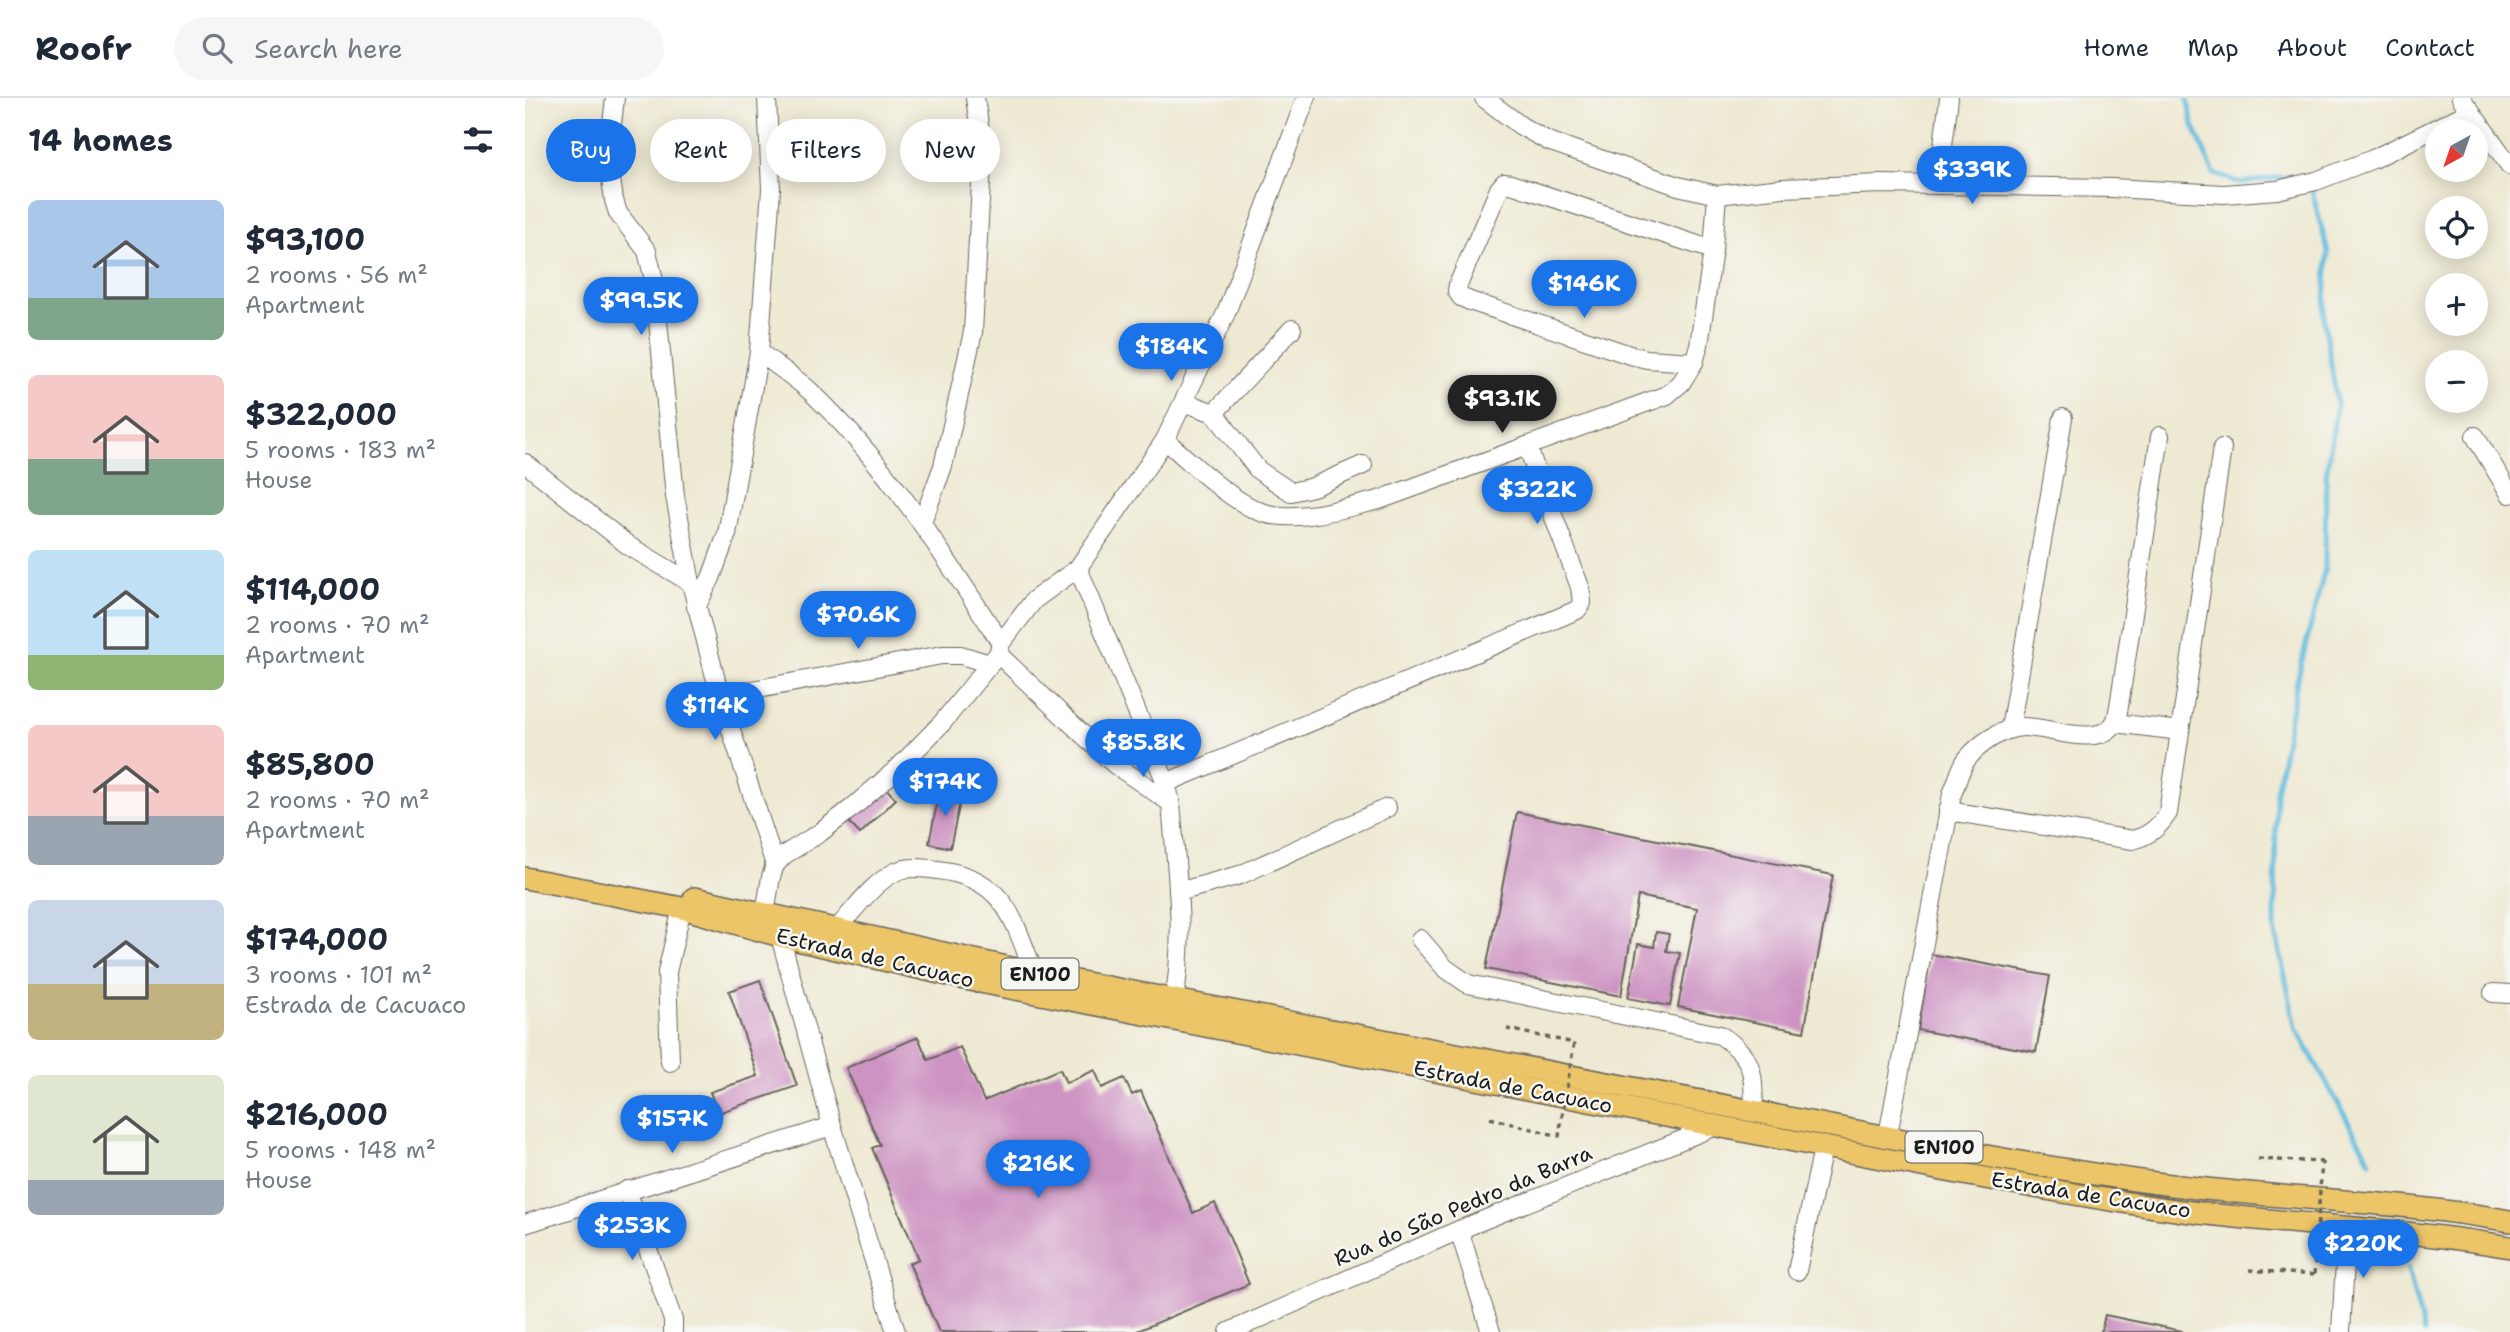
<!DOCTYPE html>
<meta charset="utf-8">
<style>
body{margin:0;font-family:"Shantell Sans",sans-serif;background:#f6f6f7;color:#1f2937;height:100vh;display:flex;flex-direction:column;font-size:26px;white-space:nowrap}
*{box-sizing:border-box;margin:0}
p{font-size:23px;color:#747a83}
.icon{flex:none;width:38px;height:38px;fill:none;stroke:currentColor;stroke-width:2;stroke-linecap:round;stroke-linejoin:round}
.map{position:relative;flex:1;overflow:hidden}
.sheet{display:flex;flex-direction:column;background:#fff;width:525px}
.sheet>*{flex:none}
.top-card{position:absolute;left:21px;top:21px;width:665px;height:63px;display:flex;gap:14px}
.needle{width:46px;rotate:220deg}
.fabs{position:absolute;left:1900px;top:21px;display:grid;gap:14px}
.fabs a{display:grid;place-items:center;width:63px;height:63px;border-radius:50%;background:#fff;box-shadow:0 4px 18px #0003;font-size:35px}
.price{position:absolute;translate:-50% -60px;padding:0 16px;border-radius:24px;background:#1a73e8;color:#fff;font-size:23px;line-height:46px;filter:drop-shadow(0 2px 4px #0008)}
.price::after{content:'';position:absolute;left:50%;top:42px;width:21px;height:16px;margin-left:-10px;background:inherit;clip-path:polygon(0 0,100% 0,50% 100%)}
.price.current{background:#222;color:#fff}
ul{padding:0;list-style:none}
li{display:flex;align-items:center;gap:21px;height:175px;padding:0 28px}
li span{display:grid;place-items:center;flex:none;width:196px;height:140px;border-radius:10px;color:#555}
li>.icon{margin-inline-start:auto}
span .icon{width:84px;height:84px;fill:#fffc;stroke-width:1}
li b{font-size:30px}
h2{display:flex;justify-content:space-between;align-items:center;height:84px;padding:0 28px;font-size:30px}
.tag{padding:0 24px;border-radius:32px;background:#fff;box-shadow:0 4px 18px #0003;font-size:24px;line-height:63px}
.tag.current{background:#1a73e8;color:#fff}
header{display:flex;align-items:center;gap:42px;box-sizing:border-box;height:98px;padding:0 35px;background:#fff;border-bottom:2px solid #e0e1e3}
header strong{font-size:33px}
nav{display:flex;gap:38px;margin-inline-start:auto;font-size:24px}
.search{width:490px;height:63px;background:#f6f6f7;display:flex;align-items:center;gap:18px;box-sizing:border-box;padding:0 24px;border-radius:38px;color:#747a83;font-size:26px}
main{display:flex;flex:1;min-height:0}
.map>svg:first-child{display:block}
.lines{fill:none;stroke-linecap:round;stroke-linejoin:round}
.stream{stroke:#61bbde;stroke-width:5}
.building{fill:#cd93c3}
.minor-casing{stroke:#66645c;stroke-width:20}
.major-casing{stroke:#66645c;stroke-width:24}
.path{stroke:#66645c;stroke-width:3.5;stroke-dasharray:5 5;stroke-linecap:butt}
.minor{stroke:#fff;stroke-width:18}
.major{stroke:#edc569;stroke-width:21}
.path-bridge{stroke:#66645c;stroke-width:3.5;stroke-dasharray:5 5;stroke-linecap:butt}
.labels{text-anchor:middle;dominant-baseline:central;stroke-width:5;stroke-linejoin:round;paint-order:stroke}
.shield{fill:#f6f6f2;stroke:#5d5d5c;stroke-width:2}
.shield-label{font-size:19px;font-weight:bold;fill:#1c1c1c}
.street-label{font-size:21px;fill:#1c1c1c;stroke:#f6f6f2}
</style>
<header>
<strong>Roofr</strong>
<div class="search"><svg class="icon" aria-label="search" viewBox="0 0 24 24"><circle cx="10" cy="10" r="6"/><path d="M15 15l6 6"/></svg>Search here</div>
<nav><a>Home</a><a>Map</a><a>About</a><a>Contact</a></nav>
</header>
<main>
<section class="sheet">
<h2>14 homes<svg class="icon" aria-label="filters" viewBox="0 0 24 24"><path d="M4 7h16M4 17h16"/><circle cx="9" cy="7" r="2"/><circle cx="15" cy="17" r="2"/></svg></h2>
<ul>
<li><span style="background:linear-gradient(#a9c7e8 70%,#7fa58c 0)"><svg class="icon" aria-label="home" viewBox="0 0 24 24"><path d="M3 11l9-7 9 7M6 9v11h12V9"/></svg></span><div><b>$93,100</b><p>2 rooms · 56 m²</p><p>Apartment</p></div></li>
<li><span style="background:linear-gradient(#f6c9c9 60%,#7fa58c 0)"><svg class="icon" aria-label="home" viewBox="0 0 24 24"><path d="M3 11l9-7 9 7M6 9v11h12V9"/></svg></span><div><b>$322,000</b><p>5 rooms · 183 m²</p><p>House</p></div></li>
<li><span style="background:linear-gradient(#bfe0f5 75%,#8fb573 0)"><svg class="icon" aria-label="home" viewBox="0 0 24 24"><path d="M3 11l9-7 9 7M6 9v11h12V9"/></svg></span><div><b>$114,000</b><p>2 rooms · 70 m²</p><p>Apartment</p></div></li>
<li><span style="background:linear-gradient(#f6c9c9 65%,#9aa5b1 0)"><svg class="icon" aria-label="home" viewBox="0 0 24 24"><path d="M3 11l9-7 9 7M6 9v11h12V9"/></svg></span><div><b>$85,800</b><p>2 rooms · 70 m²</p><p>Apartment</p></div></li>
<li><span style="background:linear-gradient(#c9d6e8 60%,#c2b280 0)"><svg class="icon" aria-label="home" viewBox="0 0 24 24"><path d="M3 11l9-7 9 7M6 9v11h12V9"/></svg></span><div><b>$174,000</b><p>3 rooms · 101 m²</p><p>Estrada de Cacuaco</p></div></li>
<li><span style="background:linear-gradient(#dfe7d0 75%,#9aa5b1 0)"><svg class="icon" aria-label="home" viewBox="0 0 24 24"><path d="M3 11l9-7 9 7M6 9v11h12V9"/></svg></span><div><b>$216,000</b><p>5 rooms · 148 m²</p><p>House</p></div></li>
</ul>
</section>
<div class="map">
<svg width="1985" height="1234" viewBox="0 0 1985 1234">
<rect width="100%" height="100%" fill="#f6f6f2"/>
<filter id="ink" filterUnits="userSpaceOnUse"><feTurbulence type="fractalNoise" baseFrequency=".0143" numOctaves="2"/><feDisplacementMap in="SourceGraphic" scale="14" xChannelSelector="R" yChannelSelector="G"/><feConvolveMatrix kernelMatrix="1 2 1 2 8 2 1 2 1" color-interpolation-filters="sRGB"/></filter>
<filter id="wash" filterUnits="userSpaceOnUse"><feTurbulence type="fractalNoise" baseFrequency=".00686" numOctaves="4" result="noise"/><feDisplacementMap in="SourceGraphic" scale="28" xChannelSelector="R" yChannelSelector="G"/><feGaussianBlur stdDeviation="1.57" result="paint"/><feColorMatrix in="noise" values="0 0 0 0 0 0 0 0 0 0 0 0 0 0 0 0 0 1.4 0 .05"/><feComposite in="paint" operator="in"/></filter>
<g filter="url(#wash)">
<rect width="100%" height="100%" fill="#eee9d2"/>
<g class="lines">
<g class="stream">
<path d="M 1662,0 L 1668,27 L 1689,76 L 1716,85 L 1756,79 L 1768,82"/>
<path d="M 1786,89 L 1803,154 L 1799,220 L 1812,306 L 1801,377 L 1800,470 L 1772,583 L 1751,694 L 1750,831 L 1771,930 L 1845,1063"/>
<path d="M 1883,1171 L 1899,1234"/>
</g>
</g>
<g id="blocks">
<g class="building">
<path d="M 351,680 L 371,701 L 335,736 L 315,715 Z"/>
<path d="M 415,691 L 437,695 L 425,750 L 404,745 Z"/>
<path d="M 992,714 L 1308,777 L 1279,934 L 1153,909 L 1172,810 L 1113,798 L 1096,898 L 961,871 Z"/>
<path d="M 1131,834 L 1144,836 L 1141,853 L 1155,855 L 1145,908 L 1103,900 L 1113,846 L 1129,849 Z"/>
<path d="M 1406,856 L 1525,878 L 1511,954 L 1393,932 Z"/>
<path d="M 235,882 L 272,988 L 193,1015 L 185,994 L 233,978 L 204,893 Z"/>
<path d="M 393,939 L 403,962 L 435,949 L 459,1003 L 535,971 L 541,985 L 570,972 L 577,990 L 599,980 L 607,997 L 616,993 L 668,1115 L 690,1105 L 724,1186 L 610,1234 L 414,1234 L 384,1165 L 394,1161 L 347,1050 L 355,1047 L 321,970 Z"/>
<path d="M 1580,1217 L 1657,1233 L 1657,1234 L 1576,1234 Z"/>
</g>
</g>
</g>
<g filter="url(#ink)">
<use href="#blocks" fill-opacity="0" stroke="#66645c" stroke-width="2"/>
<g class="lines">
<defs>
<g id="minor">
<path d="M 90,0 L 83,61 L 89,102 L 93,115 L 122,153 L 129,182 L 150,398 L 166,485"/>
<path d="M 959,0 L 996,28 L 1023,43 L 1153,88 L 1192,97 L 1258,90 L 1355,86 L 1587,90 L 1699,96 L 1752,92 L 1791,83 L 1848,61 L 1946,13"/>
<path d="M 1936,0 L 1985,68"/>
<path d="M 1413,87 L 1424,0"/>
<path d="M 234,254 C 251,267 269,279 285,293 C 361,364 419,458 476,545"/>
<path d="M 1169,264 L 1122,261 L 1105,257 L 945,203 L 936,199 L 932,193 L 933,187 L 974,91 L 979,85 L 986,86 L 1188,152"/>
<path d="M 659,304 L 689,315 L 733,372 L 766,394 L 788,389 L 838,367"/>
<path d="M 689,315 L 767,231"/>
<path d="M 1950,338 L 1985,396"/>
<path d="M 640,342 C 666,364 705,403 736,414 C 769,426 820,410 854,402 L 1142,297 L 1156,285 L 1169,264 L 1174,247 L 1188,152 L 1192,97"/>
<path d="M 0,365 L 104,448 L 166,485 L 195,598 L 250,767"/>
<path d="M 397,425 L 418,368 L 448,234 L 457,66 L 457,47 L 450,0"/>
<path d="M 553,470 L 641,685 L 646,705 C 651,770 661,838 649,902"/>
<path d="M 171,509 L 186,480 L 202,436 L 234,254 L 246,91 L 242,0"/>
<path d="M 473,556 L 589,666 L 646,705"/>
<path d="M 195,598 L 417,557 L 436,557 L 465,566"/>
<path d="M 1590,625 L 1655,633"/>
<path d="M 1485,631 L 1538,320"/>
<path d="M 641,685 L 1052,512 L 1057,505 L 1055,489 L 1002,348"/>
<path d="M 1423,713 L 1608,742 C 1625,737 1633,730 1643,715 L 1697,350"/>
<path d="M 653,794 L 715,777 L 862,710"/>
<path d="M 240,815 L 246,779 L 250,767 L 259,757 L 296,734 L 327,710 L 373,670 L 417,625 L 473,556 L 476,545 L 509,502 L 553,470 L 640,342 L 701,215 L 781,0"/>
<path d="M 312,831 C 329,812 347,786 370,774 C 383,768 399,770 413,772 C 480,780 488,820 509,875"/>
<path d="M 255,838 L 307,1028 L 371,1234"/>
<path d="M 895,841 L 920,870 L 943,886 L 1195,937 C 1230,960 1228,974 1229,1012"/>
<path d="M 1968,895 L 1985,896"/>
<path d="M 145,964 L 142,874 L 157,810"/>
<path d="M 1363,1037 L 1427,696 C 1432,685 1435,670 1442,661 C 1455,645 1477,630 1498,629 C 1523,628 1575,652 1590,624 C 1592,620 1593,613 1594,608 L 1635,338"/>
<path d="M 102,1092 L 148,1222 L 148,1234"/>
<path d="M 0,1126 L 307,1028"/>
<path d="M 934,1132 L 966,1234"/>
<path d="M 1272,1173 L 1298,1050"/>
<path d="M 704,1234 L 934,1132 L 1191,1028"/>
<path d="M 1816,1234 L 1822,1128"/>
</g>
<g id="major">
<path d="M 0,780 L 157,810 L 255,838 L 445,882 L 1417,1072 C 1497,1087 1577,1102 1658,1113 C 1767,1127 1877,1130 1985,1149"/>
<path d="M 169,800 L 509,875 L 1467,1059 C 1535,1071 1603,1082 1672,1090 C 1777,1102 1882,1104 1985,1123"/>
</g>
</defs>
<use href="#minor" class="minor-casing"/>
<use href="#major" class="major-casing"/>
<g class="path">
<path d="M 1733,1061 L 1797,1064"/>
<path d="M 1724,1172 L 1789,1177"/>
</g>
<use href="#minor" class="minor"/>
<use href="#major" class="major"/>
<g class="path-bridge">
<path d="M 965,1020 L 1034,1038 L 1049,945 L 982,931"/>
<path d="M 1789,1177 L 1797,1064"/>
</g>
</g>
</g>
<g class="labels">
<g class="shield">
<rect x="476.5" y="860.5" width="77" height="31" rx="5"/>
<rect x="1380.5" y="1033.5" width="77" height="31" rx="5"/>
</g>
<g class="shield-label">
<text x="515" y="876">EN100</text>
<text x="1419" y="1049">EN100</text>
</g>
<g class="street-label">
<text transform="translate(350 860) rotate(13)">Estrada de Cacuaco</text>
<text transform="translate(988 989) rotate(11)">Estrada de Cacuaco</text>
<text transform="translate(1566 1097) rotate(9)">Estrada de Cacuaco</text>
<text transform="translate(938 1108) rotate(-23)">Rua do São Pedro da Barra</text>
</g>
</g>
</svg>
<div class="fabs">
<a><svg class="needle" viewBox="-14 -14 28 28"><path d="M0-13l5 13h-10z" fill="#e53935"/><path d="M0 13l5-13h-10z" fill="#747a83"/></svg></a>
<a><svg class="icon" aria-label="locate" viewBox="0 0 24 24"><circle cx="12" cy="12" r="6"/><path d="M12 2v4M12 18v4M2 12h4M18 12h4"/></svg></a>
<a>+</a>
<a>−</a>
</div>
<b class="price" style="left:1447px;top:108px">$339K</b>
<b class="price" style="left:1059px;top:222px">$146K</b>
<b class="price" style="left:116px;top:239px">$99.5K</b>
<b class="price" style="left:646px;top:285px">$184K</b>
<b class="price current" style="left:977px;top:337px">$93.1K</b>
<b class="price" style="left:1012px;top:428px">$322K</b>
<b class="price" style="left:333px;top:553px">$70.6K</b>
<b class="price" style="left:190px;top:644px">$114K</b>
<b class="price" style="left:618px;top:681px">$85.8K</b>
<b class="price" style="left:420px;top:720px">$174K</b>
<b class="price" style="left:147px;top:1057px">$157K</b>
<b class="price" style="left:513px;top:1102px">$216K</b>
<b class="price" style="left:107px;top:1164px">$253K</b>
<b class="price" style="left:1838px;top:1182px">$220K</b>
<div class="top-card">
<a class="tag current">Buy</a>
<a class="tag">Rent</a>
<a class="tag">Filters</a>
<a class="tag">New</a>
</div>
</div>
</main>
